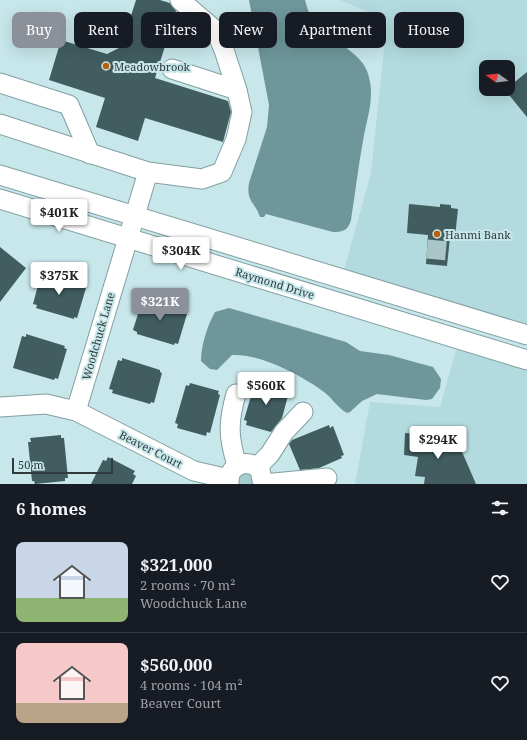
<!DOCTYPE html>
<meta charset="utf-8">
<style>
body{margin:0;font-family:"Noto Serif",serif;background:#242831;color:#f1f3f6;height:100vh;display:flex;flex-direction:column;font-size:15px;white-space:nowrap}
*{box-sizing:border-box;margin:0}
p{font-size:13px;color:#9ea1a6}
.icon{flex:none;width:22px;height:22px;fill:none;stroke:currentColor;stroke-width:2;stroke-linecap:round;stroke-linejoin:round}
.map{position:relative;height:484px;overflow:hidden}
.drawer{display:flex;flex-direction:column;background:#171b24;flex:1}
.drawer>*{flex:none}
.top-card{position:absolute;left:12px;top:12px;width:503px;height:36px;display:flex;gap:8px}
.needle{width:26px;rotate:285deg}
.buttons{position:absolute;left:479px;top:60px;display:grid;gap:8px}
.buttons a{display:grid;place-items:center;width:36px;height:36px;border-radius:8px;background:#171b24;box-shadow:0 4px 16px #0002;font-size:20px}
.scale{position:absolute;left:12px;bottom:10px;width:101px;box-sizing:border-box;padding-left:4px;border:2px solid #2f3b3d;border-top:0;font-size:11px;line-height:14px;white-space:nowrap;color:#2f3b3d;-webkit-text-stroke:3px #c7e7ea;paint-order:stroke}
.price{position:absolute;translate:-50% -34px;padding:0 9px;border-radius:4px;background:#fff;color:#222;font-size:13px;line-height:26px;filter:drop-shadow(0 1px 2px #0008)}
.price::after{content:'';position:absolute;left:50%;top:24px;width:12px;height:9px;margin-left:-6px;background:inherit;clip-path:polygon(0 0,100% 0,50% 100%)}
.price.selected{background:#8c9099;color:#fff}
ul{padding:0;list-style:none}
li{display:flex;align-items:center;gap:12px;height:100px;padding:0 16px}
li+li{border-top:1px solid #363941}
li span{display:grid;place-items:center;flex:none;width:112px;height:80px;border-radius:8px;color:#555}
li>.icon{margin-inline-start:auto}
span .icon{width:48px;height:48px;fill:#fffc;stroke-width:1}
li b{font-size:17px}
h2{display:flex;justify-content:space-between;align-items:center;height:48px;padding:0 16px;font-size:17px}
.chip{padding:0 14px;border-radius:8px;background:#171b24;box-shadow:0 4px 16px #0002;font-size:14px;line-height:36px}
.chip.selected{background:#8c9099;color:#fff}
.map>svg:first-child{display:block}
.built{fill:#b3dbdf;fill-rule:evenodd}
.green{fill:#a7cccf}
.water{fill:#6f979b}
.building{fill:#415d5f}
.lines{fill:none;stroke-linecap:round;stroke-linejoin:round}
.minor-tunnel{stroke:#a9c5c7;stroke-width:19;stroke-dasharray:19 10;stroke-linecap:butt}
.minor-casing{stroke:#829fa2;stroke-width:21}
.minor{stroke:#fff;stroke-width:19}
.poi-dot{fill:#bb5f0b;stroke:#c7e7ea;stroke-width:1.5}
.labels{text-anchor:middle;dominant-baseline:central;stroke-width:4;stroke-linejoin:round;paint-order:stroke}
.poi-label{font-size:11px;fill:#2f3b3d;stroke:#c7e7ea;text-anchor:start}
.street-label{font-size:11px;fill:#2f3b3d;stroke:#c7e7ea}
</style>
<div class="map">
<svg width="527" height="484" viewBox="0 0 527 484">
<rect width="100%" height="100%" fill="#c7e7ea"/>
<g class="built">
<path d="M 340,0 L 527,0 L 527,326 L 344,270 L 371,173 L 387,20 ZM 486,67 L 508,67 L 508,89 L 486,89 Z"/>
<path d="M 457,347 L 527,368 L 527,484 L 355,484 L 370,402 L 440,407 Z"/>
</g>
<path class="green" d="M 238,472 L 252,472 L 253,484 L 237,484 Z"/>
<g class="water">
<path d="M 249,0 L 305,0 C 314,38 337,35 359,59 C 364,64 368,71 369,78 C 375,99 366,121 363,141 C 358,168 355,194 351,220 C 348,230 344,232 333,232 L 266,214 L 264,217 L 260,217 C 255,202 246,202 249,183 L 267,127 L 269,105 Z"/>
<path d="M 229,308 L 346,342 L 360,351 L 389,355 L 433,367 L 441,379 L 440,388 L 432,399 L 426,400 L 377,394 L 362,401 L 350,412 L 347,413 C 338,408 332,398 324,392 C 303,376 259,353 232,355 L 217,370 L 210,369 L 201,361 C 201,346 207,326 215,312 Z"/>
</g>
<g class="building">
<path d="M 136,0 L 160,0 L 170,3 L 176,11 L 155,78 L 228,101 L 231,112 L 223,142 L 145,118 L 138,141 L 96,127 L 105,98 L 49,80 L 61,40 L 107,54 L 121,47 Z"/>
<path d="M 527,72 L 527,117 L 505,90 Z"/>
<path d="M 409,204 L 440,207 L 440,204 L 451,205 L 451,208 L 458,209 L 455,237 L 450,237 L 447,266 L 426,264 L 428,235 L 407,233 Z"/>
<path d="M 0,247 L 26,268 L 0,302 Z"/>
<path d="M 46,273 L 84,284 L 83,287 L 86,288 L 77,318 L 74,317 L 74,319 L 36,308 L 37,305 L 33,304 L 41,274 L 45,276 Z"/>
<path d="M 146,299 L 184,311 L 184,313 L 187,314 L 178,344 L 175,343 L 174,345 L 137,334 L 137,332 L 133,330 L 142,301 L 146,302 Z"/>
<path d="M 26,334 L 65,346 L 64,348 L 67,349 L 58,379 L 55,378 L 54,380 L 13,368 L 22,336 L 26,337 Z"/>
<path d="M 122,358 L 160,370 L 160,372 L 162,373 L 154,403 L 151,402 L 150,404 L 112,393 L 113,390 L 109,389 L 118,360 L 122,361 Z"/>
<path d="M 258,380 L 288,388 L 287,391 L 289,392 L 282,418 L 271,432 L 246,425 L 247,421 L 244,420 L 255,382 L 258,382 Z"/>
<path d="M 190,383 L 219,391 L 218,394 L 220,395 L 210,433 L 207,432 L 206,436 L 177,428 L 178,424 L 175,423 L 186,385 L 189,386 Z"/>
<path d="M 329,425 L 330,428 L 333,426 L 344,455 L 341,456 L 342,458 L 319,468 L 300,470 L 289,444 L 292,440 Z"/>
<path d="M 405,433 L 456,438 L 476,484 L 424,484 L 425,477 L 415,476 L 418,457 L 404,455 Z"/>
<path d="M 61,435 L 61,438 L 64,438 L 68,478 L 65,478 L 65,481 L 35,484 L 34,481 L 32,481 L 28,442 L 31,442 L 30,438 Z"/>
<path d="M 108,457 L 135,471 L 133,474 L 136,476 L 132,484 L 91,484 L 103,460 L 106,461 Z"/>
</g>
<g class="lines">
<path class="minor-tunnel" d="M 427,249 L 449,251"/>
<defs>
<g id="minor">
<path d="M 172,69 L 237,90"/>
<path d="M 0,83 L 69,105 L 90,154"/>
<path d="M 0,124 L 148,172 L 202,179 L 222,172 L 236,139 L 242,112 L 237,90 L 224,50 L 216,31 L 180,0"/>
<path d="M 0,175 L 527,335"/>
<path d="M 0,199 L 527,360"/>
<path d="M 236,394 C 228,422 228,437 237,465"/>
<path d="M 0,407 L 46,404 L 76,411 L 194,471 L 229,479"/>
<path d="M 76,411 L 148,172"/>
<path d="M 257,467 L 270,454 L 284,432 L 303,412"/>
<path d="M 229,484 C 227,465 248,457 260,470 L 263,484 L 327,478"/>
</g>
</defs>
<use href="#minor" class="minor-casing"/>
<use href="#minor" class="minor"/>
</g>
<g class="poi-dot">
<circle cx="106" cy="66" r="4"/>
<circle cx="437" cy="234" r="4"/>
</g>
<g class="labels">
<g class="poi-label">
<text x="114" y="66">Meadowbrook</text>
<text x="445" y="234">Hanmi Bank</text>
</g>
<g class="street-label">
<text transform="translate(275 283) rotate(17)">Raymond Drive</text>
<text transform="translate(98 336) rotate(-74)">Woodchuck Lane</text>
<text transform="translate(151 449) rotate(27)">Beaver Court</text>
</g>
</g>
</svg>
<div class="buttons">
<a><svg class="needle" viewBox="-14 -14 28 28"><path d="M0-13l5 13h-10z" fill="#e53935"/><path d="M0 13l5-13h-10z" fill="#9ea1a6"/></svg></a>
</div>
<div class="scale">50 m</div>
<b class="price" style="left:59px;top:233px">$401K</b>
<b class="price" style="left:181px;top:271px">$304K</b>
<b class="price" style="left:59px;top:296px">$375K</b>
<b class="price selected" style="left:160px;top:322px">$321K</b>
<b class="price" style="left:266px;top:406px">$560K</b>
<b class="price" style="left:438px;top:460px">$294K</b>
<div class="top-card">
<a class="chip selected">Buy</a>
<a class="chip">Rent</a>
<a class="chip">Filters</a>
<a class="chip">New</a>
<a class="chip">Apartment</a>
<a class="chip">House</a>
</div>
</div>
<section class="drawer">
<h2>6 homes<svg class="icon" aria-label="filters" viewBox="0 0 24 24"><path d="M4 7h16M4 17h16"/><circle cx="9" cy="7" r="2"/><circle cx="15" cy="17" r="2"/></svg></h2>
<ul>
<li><span style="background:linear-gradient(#c9d6e8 70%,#8fb573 0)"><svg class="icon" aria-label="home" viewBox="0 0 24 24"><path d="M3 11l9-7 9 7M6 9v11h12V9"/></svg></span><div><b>$321,000</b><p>2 rooms · 70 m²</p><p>Woodchuck Lane</p></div><svg class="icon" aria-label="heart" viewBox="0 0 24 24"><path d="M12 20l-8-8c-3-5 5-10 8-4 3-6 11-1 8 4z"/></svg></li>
<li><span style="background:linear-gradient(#f6c9c9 75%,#b9a48a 0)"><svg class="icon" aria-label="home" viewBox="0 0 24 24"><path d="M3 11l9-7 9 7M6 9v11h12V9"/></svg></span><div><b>$560,000</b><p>4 rooms · 104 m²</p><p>Beaver Court</p></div><svg class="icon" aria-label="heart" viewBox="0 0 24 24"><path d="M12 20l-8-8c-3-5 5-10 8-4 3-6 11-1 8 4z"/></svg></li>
</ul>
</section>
